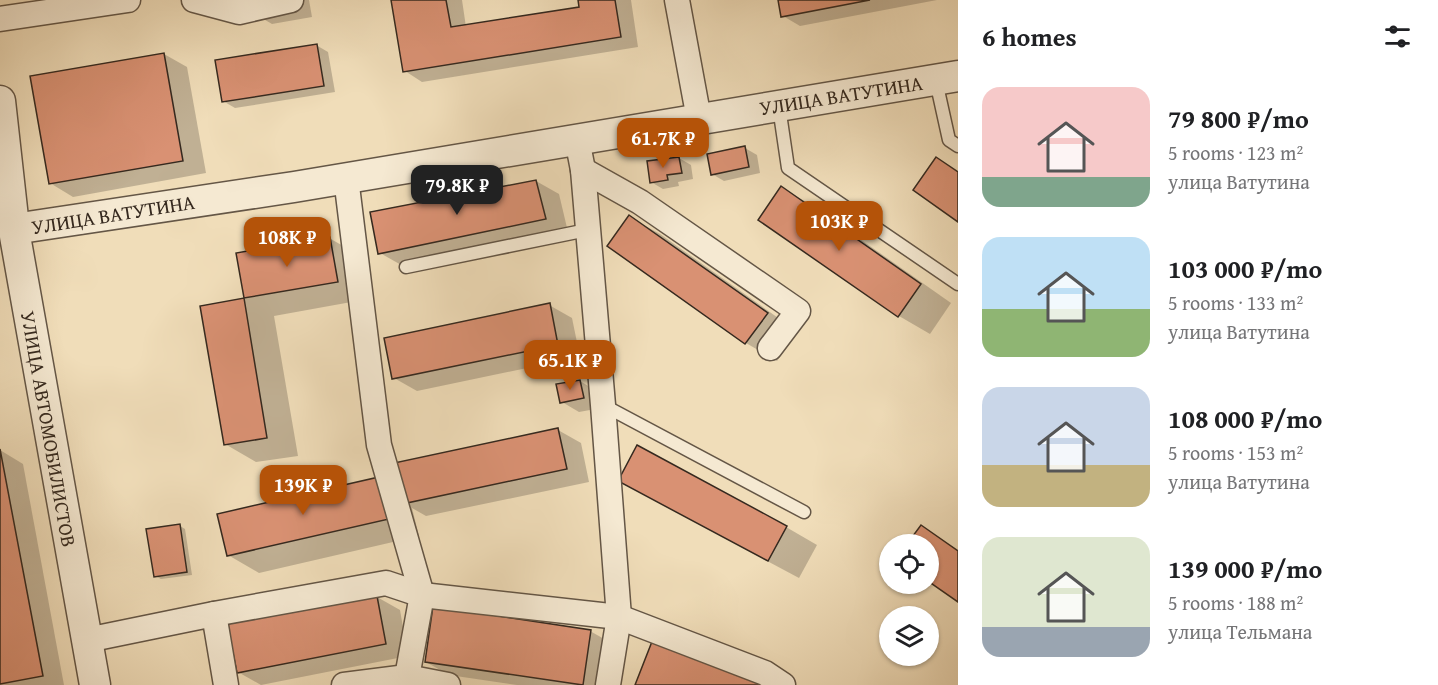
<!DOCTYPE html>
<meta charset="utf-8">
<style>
body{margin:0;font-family:"Gentium Book Plus",serif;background:#f6f6f6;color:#202124;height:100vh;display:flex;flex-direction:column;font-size:22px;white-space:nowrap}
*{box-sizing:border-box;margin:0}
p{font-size:20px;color:#757577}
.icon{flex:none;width:33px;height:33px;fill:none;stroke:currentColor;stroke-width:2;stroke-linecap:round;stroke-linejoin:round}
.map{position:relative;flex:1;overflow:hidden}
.side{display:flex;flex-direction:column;background:#fff;width:480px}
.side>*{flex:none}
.controls{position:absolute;left:879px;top:534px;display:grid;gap:12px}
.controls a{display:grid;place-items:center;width:60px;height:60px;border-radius:50%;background:#fff;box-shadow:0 2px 4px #0004;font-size:30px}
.price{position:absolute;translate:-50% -51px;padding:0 14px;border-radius:12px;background:#b45309;color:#fff;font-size:20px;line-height:39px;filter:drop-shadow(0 2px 3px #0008)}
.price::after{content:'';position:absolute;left:50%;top:36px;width:18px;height:14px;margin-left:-9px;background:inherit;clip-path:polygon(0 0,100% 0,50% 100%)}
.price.current{background:#222;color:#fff}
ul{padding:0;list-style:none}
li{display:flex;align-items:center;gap:18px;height:150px;padding:0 24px}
li span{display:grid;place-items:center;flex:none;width:168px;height:120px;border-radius:18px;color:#555}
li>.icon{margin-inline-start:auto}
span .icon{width:72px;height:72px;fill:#fffc;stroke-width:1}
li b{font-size:26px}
h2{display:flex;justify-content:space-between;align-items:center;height:72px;padding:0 24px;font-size:26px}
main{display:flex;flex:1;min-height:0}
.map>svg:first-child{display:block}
.shadow{fill:#0003}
.building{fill:#d99173;stroke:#35291f;stroke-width:1.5}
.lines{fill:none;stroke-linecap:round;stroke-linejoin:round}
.service-casing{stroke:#645646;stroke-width:15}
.minor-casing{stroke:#645646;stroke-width:27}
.tertiary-casing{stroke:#645646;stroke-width:33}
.service{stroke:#f5e9d2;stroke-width:12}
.minor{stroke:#f5e9d2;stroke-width:24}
.tertiary{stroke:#f5e9d2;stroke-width:30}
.labels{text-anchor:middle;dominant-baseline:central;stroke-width:6;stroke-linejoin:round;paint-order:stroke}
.street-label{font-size:20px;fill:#35291f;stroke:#f5e9d2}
</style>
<main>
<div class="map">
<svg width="958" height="685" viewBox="0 0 958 685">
<rect width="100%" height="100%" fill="#f0ddb9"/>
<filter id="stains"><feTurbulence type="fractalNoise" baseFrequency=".00333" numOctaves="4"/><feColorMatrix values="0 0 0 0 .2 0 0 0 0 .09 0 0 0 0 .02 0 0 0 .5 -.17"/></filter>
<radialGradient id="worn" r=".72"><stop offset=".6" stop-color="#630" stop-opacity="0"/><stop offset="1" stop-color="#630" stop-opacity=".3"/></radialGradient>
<g class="shadow">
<path d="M 240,0 L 309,0 L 312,17 L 272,24 L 241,6 Z"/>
<path d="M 393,0 L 462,0 L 466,27 L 581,8 L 579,0 L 631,0 L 638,47 L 422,82 L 405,71 Z"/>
<path d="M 779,0 L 937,0 L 800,26 L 783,16 Z"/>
<path d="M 316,45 L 328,52 L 335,92 L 235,108 L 223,101 Z"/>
<path d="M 164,54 L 187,67 L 206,173 L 73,197 L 50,183 Z"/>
<path d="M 745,148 L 757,155 L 760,173 L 724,181 L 712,174 Z"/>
<path d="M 679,158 L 691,165 L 693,179 L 678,182 L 679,186 L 663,189 L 651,182 Z"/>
<path d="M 536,181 L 559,194 L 568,232 L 403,266 L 380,253 Z"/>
<path d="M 782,188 L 813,206 L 951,303 L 930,334 L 899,316 Z"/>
<path d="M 629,217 L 660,234 L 798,332 L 777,361 L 746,343 L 609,246 Z"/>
<path d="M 329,238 L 361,256 L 368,299 L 274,316 L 298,456 L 256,462 L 225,444 L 202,307 L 245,300 L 237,254 Z"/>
<path d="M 549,305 L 572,318 L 580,357 L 417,391 L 394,378 Z"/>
<path d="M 580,381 L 598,392 L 601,408 L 579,412 L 562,402 Z"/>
<path d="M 558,430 L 581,443 L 589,482 L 426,516 L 412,508 L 419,536 L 259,573 L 228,555 L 378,479 Z"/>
<path d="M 0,450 L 23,464 L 64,685 L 0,685 Z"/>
<path d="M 650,498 L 786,527 L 817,545 L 799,578 Z"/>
<path d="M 180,526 L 185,529 L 192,575 L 161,579 L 155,576 Z"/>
<path d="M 921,527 L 958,550 L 958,600 L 928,544 L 909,544 Z"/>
<path d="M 377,597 L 400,610 L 408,656 L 261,685 L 238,672 Z"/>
<path d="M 590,631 L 613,644 L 607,685 L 517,685 L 449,675 L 426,662 Z"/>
</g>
<g class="building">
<path d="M 391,0 L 446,0 L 451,27 L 579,7 L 578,0 L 615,0 L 621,37 L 403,72 Z"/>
<path d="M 778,0 L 870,0 L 781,17 Z"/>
<path d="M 317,44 L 324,86 L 222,102 L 215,60 Z"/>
<path d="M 164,53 L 183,161 L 49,184 L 30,76 Z"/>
<path d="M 745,146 L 749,167 L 711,175 L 707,154 Z"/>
<path d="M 679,157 L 682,173 L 667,175 L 668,180 L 650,183 L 647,161 Z"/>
<path d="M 936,157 L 958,172 L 958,222 L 913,190 Z"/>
<path d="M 536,180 L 546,219 L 378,254 L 370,212 Z"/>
<path d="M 781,186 L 921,284 L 898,317 L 758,220 Z"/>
<path d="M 629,215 L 768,313 L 745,344 L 607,246 Z"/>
<path d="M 330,237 L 338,282 L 244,298 L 236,253 Z"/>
<path d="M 244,298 L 267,438 L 224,445 L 200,306 Z"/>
<path d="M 550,303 L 558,345 L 392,379 L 384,338 Z"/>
<path d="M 580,380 L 584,398 L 560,403 L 556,384 Z"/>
<path d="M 558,428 L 567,469 L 402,504 L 394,463 Z"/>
<path d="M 637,445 L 787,526 L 768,561 L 618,481 Z"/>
<path d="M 0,449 L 43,676 L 0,684 Z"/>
<path d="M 379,477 L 389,519 L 227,556 L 217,514 Z"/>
<path d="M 180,524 L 187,572 L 154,577 L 146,529 Z"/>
<path d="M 921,525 L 958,551 L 958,602 L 928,581 L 928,544 L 907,544 Z"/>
<path d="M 377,596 L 386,644 L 237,673 L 227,624 Z"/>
<path d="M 433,606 L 591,630 L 583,685 L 425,662 Z"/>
<path d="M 653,639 L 760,680 L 758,685 L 635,685 Z"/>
</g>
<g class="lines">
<defs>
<g id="service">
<path d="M 936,81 L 949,140 L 958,146"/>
<path d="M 779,107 L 788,168 L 958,284"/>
<path d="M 406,267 L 587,230"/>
<path d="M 603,405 L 804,512"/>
</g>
<g id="minor">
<path d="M 194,0 L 239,12 L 291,0"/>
<path d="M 677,0 L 699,119"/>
<path d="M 0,19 L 128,0"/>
<path d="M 577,139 L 583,170 L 603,405 L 619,617 L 608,685"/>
<path d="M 583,170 L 640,202 L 798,311 L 770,348"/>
<path d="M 346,178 L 379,445 L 422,595 L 407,677"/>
<path d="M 214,614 L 386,583 L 422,595 L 619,617 L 765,673 L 783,685"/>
<path d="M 87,640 L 214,614 L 226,685"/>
<path d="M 344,685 L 407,677 L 448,685"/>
</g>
<g id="tertiary">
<path d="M 0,101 L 15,236 L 95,685"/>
<path d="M 14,229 L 294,187 L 958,76"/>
</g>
</defs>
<use href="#service" class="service-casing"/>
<use href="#minor" class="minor-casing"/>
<use href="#tertiary" class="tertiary-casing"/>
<use href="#service" class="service"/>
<use href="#minor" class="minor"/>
<use href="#tertiary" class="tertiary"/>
</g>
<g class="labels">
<g class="street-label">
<text transform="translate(841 95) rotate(-9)">УЛИЦА ВАТУТИНА</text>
<text transform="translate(113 214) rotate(-9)">УЛИЦА ВАТУТИНА</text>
<text transform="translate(49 429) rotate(80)">УЛИЦА АВТОМОБИЛИСТОВ</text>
</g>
</g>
<rect width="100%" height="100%" filter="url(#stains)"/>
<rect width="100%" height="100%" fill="url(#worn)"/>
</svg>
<div class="controls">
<a><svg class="icon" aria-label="locate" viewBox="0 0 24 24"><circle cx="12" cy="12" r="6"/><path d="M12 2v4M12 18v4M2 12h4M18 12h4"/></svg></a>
<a><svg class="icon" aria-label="layers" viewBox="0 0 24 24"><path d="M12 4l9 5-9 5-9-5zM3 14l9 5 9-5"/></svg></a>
</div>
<b class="price" style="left:663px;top:169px">61.7K ₽</b>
<b class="price current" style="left:457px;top:216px">79.8K ₽</b>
<b class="price" style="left:839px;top:252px">103K ₽</b>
<b class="price" style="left:287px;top:268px">108K ₽</b>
<b class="price" style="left:570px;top:391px">65.1K ₽</b>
<b class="price" style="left:303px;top:516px">139K ₽</b>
</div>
<section class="side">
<h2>6 homes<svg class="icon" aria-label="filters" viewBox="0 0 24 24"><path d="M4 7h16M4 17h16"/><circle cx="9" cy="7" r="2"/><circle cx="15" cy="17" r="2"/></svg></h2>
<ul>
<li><span style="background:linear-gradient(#f6c9c9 75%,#7fa58c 0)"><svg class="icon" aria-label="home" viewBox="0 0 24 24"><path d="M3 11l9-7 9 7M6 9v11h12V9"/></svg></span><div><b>79 800 ₽/mo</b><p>5 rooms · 123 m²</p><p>улица Ватутина</p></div></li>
<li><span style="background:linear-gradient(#bfe0f5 60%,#8fb573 0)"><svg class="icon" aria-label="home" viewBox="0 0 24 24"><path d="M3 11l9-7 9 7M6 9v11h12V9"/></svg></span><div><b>103 000 ₽/mo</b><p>5 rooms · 133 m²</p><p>улица Ватутина</p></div></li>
<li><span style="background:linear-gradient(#c9d6e8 65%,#c2b280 0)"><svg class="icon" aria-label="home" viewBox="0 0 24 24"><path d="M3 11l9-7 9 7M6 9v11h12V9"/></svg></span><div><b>108 000 ₽/mo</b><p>5 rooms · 153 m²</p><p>улица Ватутина</p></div></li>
<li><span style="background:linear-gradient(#dfe7d0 75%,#9aa5b1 0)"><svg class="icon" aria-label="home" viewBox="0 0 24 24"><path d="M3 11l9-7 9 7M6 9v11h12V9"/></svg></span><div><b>139 000 ₽/mo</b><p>5 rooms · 188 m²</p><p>улица Тельмана</p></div></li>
</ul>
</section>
</main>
